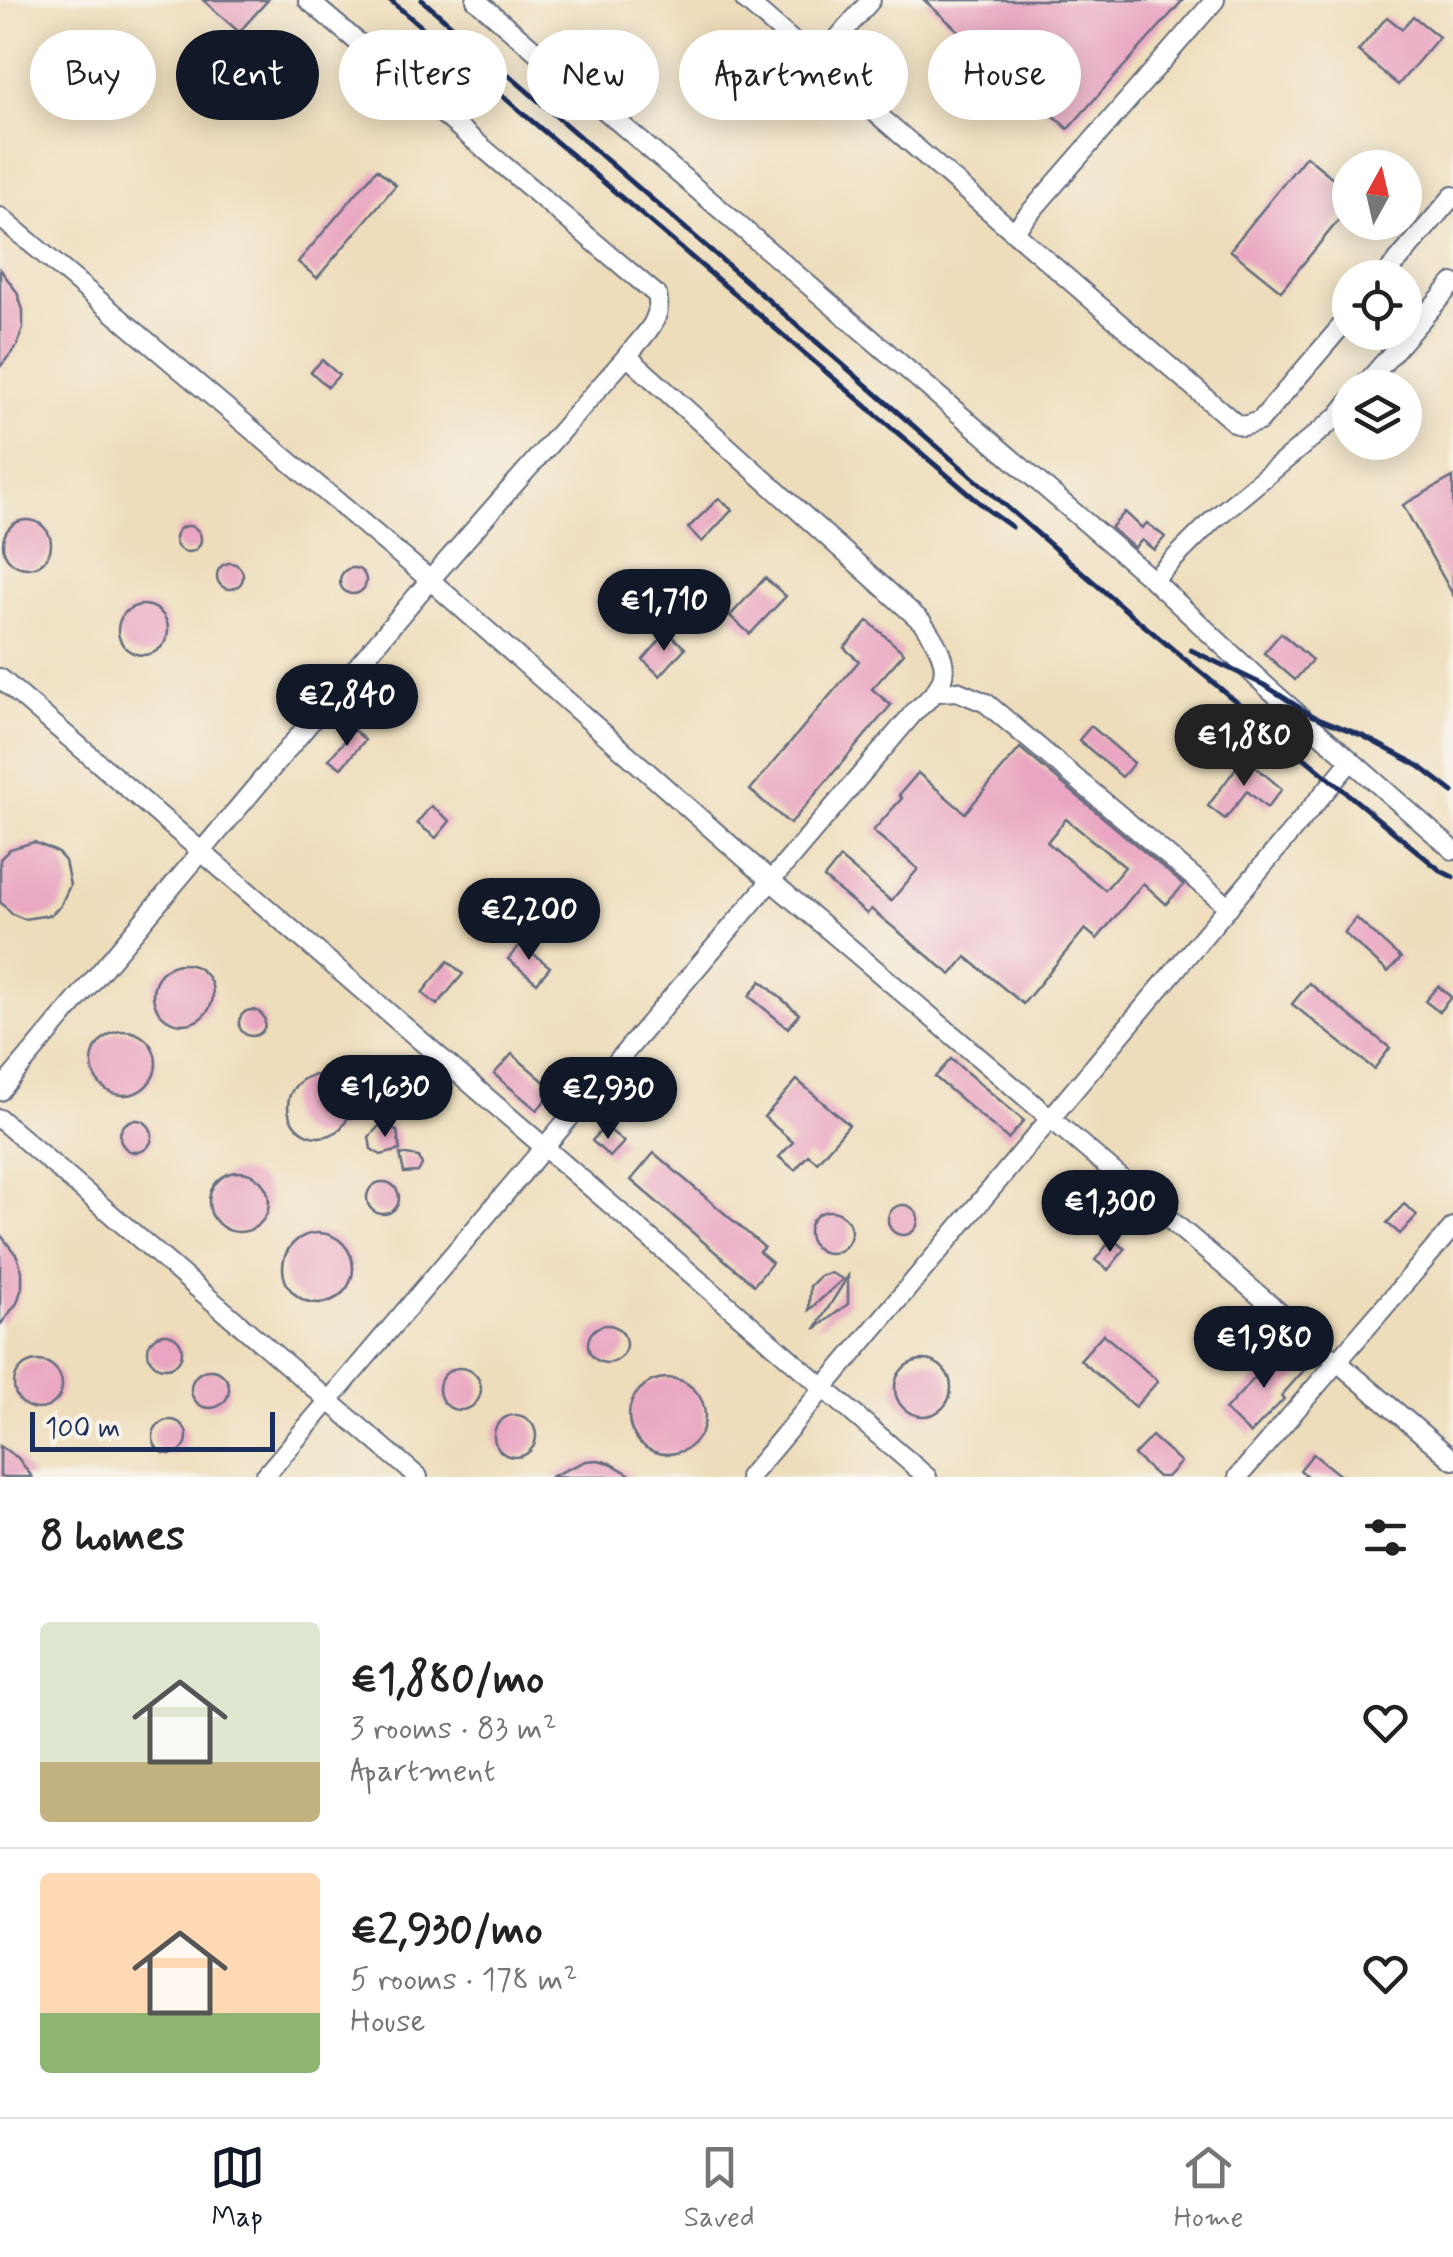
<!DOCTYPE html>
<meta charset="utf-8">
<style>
body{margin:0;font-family:Mynerve,sans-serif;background:#f6f6f6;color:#222;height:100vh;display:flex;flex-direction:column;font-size:38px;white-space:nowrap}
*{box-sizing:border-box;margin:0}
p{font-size:32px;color:#767676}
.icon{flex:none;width:55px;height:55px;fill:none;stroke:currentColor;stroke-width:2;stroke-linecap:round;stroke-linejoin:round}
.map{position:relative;height:1477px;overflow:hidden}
.details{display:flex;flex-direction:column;background:#fff;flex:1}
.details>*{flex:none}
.top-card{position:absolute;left:30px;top:30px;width:1395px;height:90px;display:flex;gap:20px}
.needle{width:65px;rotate:8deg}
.fabs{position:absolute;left:1332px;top:150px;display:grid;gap:20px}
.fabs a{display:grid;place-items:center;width:90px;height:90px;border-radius:50%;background:#fff;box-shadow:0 5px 25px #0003;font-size:50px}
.scale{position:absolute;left:30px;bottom:25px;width:245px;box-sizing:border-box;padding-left:10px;border:5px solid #1b2f5e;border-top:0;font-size:28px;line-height:35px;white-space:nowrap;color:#1b2f5e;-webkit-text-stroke:8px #f7f3e8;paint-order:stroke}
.price{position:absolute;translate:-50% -85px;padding:0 22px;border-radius:35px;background:#111827;color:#fff;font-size:32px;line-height:65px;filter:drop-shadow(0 2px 5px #0008)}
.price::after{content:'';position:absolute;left:50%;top:60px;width:30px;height:22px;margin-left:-15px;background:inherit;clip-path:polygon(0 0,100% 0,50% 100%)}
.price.selected{background:#222;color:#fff}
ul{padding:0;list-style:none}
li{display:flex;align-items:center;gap:30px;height:250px;padding:0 40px}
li+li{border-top:2px solid #e0e0e0}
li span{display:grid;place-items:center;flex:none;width:280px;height:200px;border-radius:10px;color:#555}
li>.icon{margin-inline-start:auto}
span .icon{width:120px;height:120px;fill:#fffc;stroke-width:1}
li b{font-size:42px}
h2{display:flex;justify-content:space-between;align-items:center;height:120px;padding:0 40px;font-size:42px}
.pill{padding:0 35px;border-radius:45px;background:#fff;box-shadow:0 5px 25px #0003;font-size:35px;line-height:90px}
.pill.selected{background:#111827;color:#fff}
.menu{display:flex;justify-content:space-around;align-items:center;height:140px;border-top:2px solid #e0e0e0;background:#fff;font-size:28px;color:#767676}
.menu a{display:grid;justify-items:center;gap:5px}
.menu .selected{color:#111827}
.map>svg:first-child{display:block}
.building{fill:#e9a5c1;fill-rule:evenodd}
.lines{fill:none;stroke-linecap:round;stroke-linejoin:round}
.minor-casing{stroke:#656c7f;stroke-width:22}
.minor{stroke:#fff;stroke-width:18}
.rail{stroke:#1b2f5e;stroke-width:5}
</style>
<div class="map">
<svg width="1453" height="1477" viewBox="0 0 1453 1477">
<rect width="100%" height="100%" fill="#f7f3e8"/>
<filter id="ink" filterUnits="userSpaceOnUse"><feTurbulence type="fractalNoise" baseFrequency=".01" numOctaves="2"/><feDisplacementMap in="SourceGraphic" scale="20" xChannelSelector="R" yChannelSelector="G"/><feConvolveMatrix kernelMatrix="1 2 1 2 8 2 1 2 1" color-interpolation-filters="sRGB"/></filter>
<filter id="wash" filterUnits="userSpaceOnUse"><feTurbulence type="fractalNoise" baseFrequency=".0048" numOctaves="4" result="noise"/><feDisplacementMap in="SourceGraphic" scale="40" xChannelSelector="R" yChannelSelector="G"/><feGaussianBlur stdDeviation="2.25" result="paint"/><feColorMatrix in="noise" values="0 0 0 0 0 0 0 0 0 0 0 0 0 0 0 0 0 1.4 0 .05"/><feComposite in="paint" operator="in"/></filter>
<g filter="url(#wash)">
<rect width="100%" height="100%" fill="#edb"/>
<g id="blocks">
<g class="building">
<path d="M 203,0 L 268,0 L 239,32 Z"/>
<path d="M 924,0 L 1183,0 L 1068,129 Z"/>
<path d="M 1413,16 L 1439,37 L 1398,85 L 1358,51 L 1387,17 L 1402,29 Z"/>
<path d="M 1306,156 L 1350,192 L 1350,206 L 1281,291 L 1230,250 Z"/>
<path d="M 377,169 L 396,185 L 317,278 L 298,262 Z"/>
<path d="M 0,269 L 17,292 L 23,310 L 23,328 L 17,346 L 0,367 Z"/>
<path d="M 322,360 L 339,375 L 328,387 L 311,372 Z"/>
<path d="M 1453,477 L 1453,595 L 1403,505 Z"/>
<path d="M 719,498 L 732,510 L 702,542 L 688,528 Z"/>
<path d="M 1125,512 L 1142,528 L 1147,523 L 1165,537 L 1154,550 L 1142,540 L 1134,548 L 1111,528 Z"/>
<circle cx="27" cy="544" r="24"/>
<circle cx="188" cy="539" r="13"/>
<circle cx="230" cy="576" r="13"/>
<circle cx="353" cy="581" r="13"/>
<path d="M 765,578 L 786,596 L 750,634 L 730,616 Z"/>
<circle cx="143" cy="630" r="25"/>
<path d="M 868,621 L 904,653 L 872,689 L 891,705 L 790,824 L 750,790 L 859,661 L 844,648 Z"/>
<path d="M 667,632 L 685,648 L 660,676 L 643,660 Z"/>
<path d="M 1281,633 L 1312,660 L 1295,680 L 1264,653 Z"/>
<path d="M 1091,726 L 1134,763 L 1122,777 L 1079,740 Z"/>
<path d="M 354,730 L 365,740 L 341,768 L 329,759 Z"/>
<path d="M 1020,748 L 1184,885 L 1166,904 L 1143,883 L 1097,939 L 1085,929 L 1023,1004 L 966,957 L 951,975 L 871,909 L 867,914 L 824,878 L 840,858 L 891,901 L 918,869 L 873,831 L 902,798 L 899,795 L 918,773 L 965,813 ZM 1066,819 L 1125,867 L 1105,890 L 1047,842 Z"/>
<path d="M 1244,757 L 1282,789 L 1267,808 L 1247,791 L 1225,819 L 1208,806 Z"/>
<path d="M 431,806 L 450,821 L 436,838 L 417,823 Z"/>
<path d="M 34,842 L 57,852 L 65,861 L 70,885 L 60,907 L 50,915 L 24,919 L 12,914 L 0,902 L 0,859 L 10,849 Z"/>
<path d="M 1356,918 L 1401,958 L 1388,972 L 1344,933 Z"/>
<path d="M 521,944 L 550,967 L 537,983 L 508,959 Z"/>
<path d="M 448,961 L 463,974 L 437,1005 L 422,993 Z"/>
<circle cx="183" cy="994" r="30"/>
<path d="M 761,981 L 799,1014 L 788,1028 L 749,996 Z"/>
<path d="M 1309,983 L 1390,1048 L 1374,1069 L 1292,1004 Z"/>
<path d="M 1438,986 L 1451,997 L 1439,1012 L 1425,1001 Z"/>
<circle cx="252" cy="1023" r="13"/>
<circle cx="124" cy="1063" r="32"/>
<path d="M 512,1054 L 554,1090 L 537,1110 L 494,1074 Z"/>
<path d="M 951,1059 L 1024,1121 L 1008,1139 L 935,1077 Z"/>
<circle cx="319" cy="1106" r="31"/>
<path d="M 797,1080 L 849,1125 L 817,1162 L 808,1155 L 795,1170 L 779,1157 L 793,1142 L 764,1117 Z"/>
<circle cx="136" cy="1136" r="16"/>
<path d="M 381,1124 L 397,1131 L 400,1150 L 381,1155 L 371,1149 L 369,1137 Z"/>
<path d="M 605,1126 L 624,1142 L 610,1157 L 592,1141 Z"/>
<path d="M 654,1153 L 764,1247 L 759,1252 L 772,1263 L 754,1285 L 631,1180 Z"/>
<path d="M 400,1154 L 419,1157 L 422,1165 L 418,1172 L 404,1173 Z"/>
<circle cx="239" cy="1202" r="30"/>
<circle cx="383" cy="1198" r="16"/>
<path d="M 1404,1204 L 1417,1215 L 1400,1234 L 1387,1223 Z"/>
<circle cx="903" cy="1220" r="15"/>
<circle cx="830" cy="1232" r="21"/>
<circle cx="318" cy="1268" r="35"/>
<path d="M 0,1234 L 17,1256 L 22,1271 L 22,1287 L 17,1303 L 0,1325 Z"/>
<path d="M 1112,1239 L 1125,1249 L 1108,1270 L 1095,1260 Z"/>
<path d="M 831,1273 L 843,1279 L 809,1310 L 810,1286 L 820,1276 Z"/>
<path d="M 848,1276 L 848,1304 L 815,1329 Z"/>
<circle cx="607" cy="1344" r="19"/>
<circle cx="165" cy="1351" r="17"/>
<path d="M 1103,1334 L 1158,1381 L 1135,1407 L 1080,1360 Z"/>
<path d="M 1261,1348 L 1284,1368 L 1293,1358 L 1306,1368 L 1281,1396 L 1284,1399 L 1250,1434 L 1225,1410 L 1261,1371 L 1250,1361 Z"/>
<circle cx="923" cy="1388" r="28"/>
<circle cx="38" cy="1385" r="24"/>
<circle cx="460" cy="1389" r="21"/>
<circle cx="210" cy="1389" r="19"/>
<circle cx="667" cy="1416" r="38"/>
<circle cx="515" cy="1436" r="21"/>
<circle cx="170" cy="1437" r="17"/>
<path d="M 1152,1436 L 1181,1462 L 1167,1477 L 1158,1477 L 1134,1455 Z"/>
<path d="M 0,1446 L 18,1458 L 32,1477 L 0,1477 Z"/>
<path d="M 1313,1454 L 1342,1477 L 1308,1477 L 1300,1470 Z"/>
<path d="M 598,1460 L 610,1463 L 634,1477 L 550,1477 L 586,1461 Z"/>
</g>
</g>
</g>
<g filter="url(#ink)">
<use href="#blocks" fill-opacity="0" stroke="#656c7f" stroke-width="2.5"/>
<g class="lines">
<defs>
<g id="minor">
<path d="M 476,0 L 1153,580 L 1266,686 L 1453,850"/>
<path d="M 745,0 L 1235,423 L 1243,426 L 1260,421 L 1350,316"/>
<path d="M 817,62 L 871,0"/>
<path d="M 0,217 L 430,580 L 771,881 L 1453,1460"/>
<path d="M 1014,231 L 1215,0"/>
<path d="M 1383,278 L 1453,196"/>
<path d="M 1362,388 L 1453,283"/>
<path d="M 1153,580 L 1213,520 L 1338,416 L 1350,401"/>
<path d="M 0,678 L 927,1477"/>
<path d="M 939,692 L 957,691 L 986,703 L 1229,907"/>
<path d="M 0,1091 L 430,580 L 627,356 C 642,337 664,320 657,295 L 308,0"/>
<path d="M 0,1119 L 418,1477"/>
<path d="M 264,1477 L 916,710 C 955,679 949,660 922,622 L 627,356"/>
<path d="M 749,1477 L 1350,762"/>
<path d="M 1238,1477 L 1453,1227"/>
</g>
</defs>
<use href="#minor" class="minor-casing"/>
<use href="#minor" class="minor"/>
<g class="rail">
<path d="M 390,0 L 988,510 L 1012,527"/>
<path d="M 422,0 L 1135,618 L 1441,871 L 1453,877"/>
<path d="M 1191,650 L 1266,686 L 1311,715 L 1363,736 L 1419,766 L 1453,792"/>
</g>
</g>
</g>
</svg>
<div class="fabs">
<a><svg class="needle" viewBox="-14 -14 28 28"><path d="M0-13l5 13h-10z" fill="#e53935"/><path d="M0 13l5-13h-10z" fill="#767676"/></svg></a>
<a><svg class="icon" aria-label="locate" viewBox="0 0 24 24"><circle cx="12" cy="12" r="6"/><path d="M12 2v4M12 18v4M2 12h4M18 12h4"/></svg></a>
<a><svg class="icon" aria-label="layers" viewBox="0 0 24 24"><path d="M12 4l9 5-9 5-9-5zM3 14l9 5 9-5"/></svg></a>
</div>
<div class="scale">100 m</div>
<b class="price" style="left:664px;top:654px">€1,710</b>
<b class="price" style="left:347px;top:749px">€2,840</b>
<b class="price selected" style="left:1244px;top:789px">€1,880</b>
<b class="price" style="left:529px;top:963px">€2,200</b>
<b class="price" style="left:385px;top:1140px">€1,630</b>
<b class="price" style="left:608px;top:1142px">€2,930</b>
<b class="price" style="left:1110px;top:1255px">€1,300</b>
<b class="price" style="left:1264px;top:1391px">€1,980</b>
<div class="top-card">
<a class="pill">Buy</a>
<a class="pill selected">Rent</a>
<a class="pill">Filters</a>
<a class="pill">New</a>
<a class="pill">Apartment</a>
<a class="pill">House</a>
</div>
</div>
<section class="details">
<h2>8 homes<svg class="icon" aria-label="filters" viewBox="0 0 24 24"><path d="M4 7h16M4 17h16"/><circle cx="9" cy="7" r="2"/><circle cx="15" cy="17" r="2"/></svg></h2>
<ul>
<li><span style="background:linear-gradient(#dfe7d0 70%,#c2b280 0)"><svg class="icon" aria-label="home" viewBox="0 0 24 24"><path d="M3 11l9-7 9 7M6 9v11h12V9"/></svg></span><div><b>€1,880/mo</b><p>3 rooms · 83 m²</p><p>Apartment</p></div><svg class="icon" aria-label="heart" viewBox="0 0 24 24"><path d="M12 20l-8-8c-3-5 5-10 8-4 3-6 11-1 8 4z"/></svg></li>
<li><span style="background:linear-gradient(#ffd9b3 70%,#8fb573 0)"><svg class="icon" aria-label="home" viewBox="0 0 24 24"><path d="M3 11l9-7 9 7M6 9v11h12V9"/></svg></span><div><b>€2,930/mo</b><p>5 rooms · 178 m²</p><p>House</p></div><svg class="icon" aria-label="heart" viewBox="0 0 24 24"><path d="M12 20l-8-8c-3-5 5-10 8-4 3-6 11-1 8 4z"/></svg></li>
</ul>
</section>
<nav class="menu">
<a class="selected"><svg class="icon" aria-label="map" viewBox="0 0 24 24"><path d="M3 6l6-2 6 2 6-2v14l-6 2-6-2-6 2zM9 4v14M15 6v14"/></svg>Map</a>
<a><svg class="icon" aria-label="saved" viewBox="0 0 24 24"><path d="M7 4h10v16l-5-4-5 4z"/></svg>Saved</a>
<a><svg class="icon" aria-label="home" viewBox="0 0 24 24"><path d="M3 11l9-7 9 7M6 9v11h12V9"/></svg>Home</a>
</nav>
